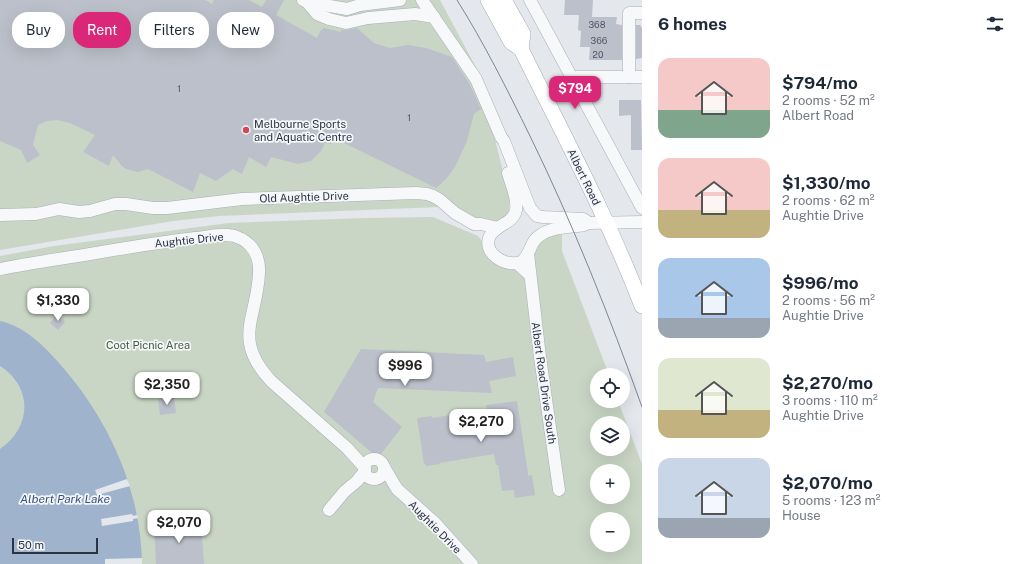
<!DOCTYPE html>
<meta charset="utf-8">
<style>
body{margin:0;font-family:"Public Sans",sans-serif;background:#f2f2f3;color:#1f2937;height:100vh;display:flex;flex-direction:column;font-size:15px;white-space:nowrap}
*{box-sizing:border-box;margin:0}
p{font-size:13px;color:#747a83}
.icon{flex:none;width:22px;height:22px;fill:none;stroke:currentColor;stroke-width:2;stroke-linecap:round;stroke-linejoin:round}
.map{position:relative;flex:1;overflow:hidden}
.panel{display:flex;flex-direction:column;background:#fff;width:380px}
.panel>*{flex:none}
.guide{position:absolute;left:12px;top:12px;width:380px;height:36px;display:flex;gap:8px}
.buttons{position:absolute;left:590px;top:368px;display:grid;gap:8px}
.buttons a{display:grid;place-items:center;width:40px;height:40px;border-radius:50%;background:#fff;box-shadow:0 4px 16px #0002;font-size:20px}
.scale{position:absolute;left:12px;bottom:10px;width:86px;box-sizing:border-box;padding-left:4px;border:2px solid #2b3445;border-top:0;font-size:11px;line-height:14px;white-space:nowrap;color:#2b3445;-webkit-text-stroke:3px #f4f6f9;paint-order:stroke}
.price{position:absolute;translate:-50% -34px;padding:0 9px;border-radius:8px;background:#fff;color:#222;font-size:13px;line-height:26px;filter:drop-shadow(0 1px 2px #0008)}
.price::after{content:'';position:absolute;left:50%;top:24px;width:12px;height:9px;margin-left:-6px;background:inherit;clip-path:polygon(0 0,100% 0,50% 100%)}
.price.selected{background:#db2777;color:#fff}
ul{padding:0;list-style:none}
li{display:flex;align-items:center;gap:12px;height:100px;padding:0 16px}
li span{display:grid;place-items:center;flex:none;width:112px;height:80px;border-radius:12px;color:#555}
li>.icon{margin-inline-start:auto}
span .icon{width:48px;height:48px;fill:#fffc;stroke-width:1}
li b{font-size:17px}
h2{display:flex;justify-content:space-between;align-items:center;height:48px;padding:0 16px;font-size:17px}
.tag{padding:0 14px;border-radius:16px;background:#fff;box-shadow:0 4px 16px #0002;font-size:14px;line-height:36px}
.tag.selected{background:#db2777;color:#fff}
main{display:flex;flex:1;min-height:0}
.map>svg:first-child{display:block}
.green{fill:#c9d6c5;fill-rule:evenodd}
.water{fill:#9fb4cc}
.pier{fill:#e4e7ec}
.building{fill:#bbc0ca}
.lines{fill:none;stroke-linecap:round;stroke-linejoin:round}
.minor-casing{stroke:#a9aeb7;stroke-width:13}
.major-casing{stroke:#a3abb8;stroke-width:16}
.minor{stroke:#f7f8fa;stroke-width:12}
.major{stroke:#fff;stroke-width:15}
.tram{stroke:#7d8696;stroke-width:1}
.poi-dot{fill:#d1495b;stroke:#f4f6f9;stroke-width:1.5}
.labels{text-anchor:middle;dominant-baseline:central;stroke-width:3.5;stroke-linejoin:round;paint-order:stroke}
.number-label{font-size:9px;fill:#4f5766}
.poi-label{font-size:11px;fill:#2b3445;stroke:#f4f6f9;text-anchor:start}
.street-label{font-size:11px;fill:#2b3445;stroke:#f4f6f9}
.park-label{font-size:11px;fill:#3f6138;stroke:#f4f6f9}
.water-label{font-size:12px;font-style:italic;fill:#34527a;stroke:#f4f6f9}
</style>
<main>
<div class="map">
<svg width="642" height="564" viewBox="0 0 642 564">
<rect width="100%" height="100%" fill="#e4e7ec"/>
<g class="green">
<path d="M 0,0 L 440,0 L 479,73 L 509,197 L 509,212 L 505,217 L 500,222 L 485,222 L 439,207 L 219,216 L 173,221 L 0,250 Z"/>
<path d="M 433,217 L 478,236 L 482,241 L 487,255 L 498,265 L 508,269 L 532,264 L 534,253 L 541,239 L 557,233 L 562,235 L 562,251 L 609,375 L 597,375 L 597,401 L 618,401 L 642,464 L 642,564 L 0,564 L 0,256 L 54,246 L 229,223 L 365,218 ZM 597,423 L 623,423 L 623,449 L 597,449 ZM 597,471 L 623,471 L 623,497 L 597,497 ZM 597,519 L 623,519 L 623,545 L 597,545 Z"/>
</g>
<path class="water" d="M 0,321 C 24,326 43,345 59,363 C 108,418 141,489 142,564 L 0,564 L 0,449 C 32,427 33,387 0,366 Z"/>
<g class="pier">
<path d="M 127,479 L 130,486 L 97,495 L 95,490 Z"/>
<path d="M 132,514 L 133,516 L 137,515 L 138,518 L 133,519 L 133,521 L 102,526 L 101,519 Z"/>
<path d="M 142,558 L 142,564 L 105,564 L 105,559 Z"/>
</g>
<g class="building">
<path d="M 0,0 L 205,0 L 212,4 L 214,0 L 249,0 L 262,7 L 266,0 L 284,0 L 276,15 L 317,38 L 321,30 L 324,28 L 341,32 L 341,30 L 347,30 L 357,28 L 374,43 L 390,48 L 408,45 L 426,48 L 452,57 L 469,83 L 481,109 L 474,114 L 467,141 L 455,167 L 446,179 L 436,188 L 342,142 L 334,134 L 331,144 L 325,143 L 321,151 L 311,161 L 298,164 L 271,157 L 266,167 L 249,157 L 242,174 L 233,169 L 216,181 L 200,173 L 193,192 L 148,169 L 138,172 L 126,169 L 122,166 L 113,155 L 109,166 L 83,152 L 95,135 L 70,123 L 57,120 L 47,121 L 38,125 L 33,145 L 40,155 L 27,163 L 21,150 L 0,141 Z"/>
<path d="M 565,0 L 593,0 L 592,17 L 617,17 L 616,24 L 622,25 L 622,60 L 589,60 L 590,47 L 580,47 L 581,31 L 578,30 L 579,15 L 564,15 Z"/>
<path d="M 636,25 L 640,25 L 642,28 L 642,58 L 636,59 Z"/>
<path d="M 619,100 L 641,100 L 642,150 L 631,150 L 631,115 L 619,116 Z"/>
<path d="M 57,315 L 65,322 L 58,330 L 50,323 Z"/>
<path d="M 361,349 L 484,355 L 486,362 L 513,357 L 516,376 L 489,381 L 492,393 L 378,388 L 373,402 L 402,427 L 378,458 L 324,412 Z"/>
<path d="M 174,397 L 176,413 L 160,415 L 158,399 Z"/>
<path d="M 517,401 L 528,473 L 528,476 L 532,475 L 535,495 L 515,498 L 514,490 L 502,491 L 498,465 L 496,465 L 494,454 L 439,463 L 440,464 L 426,466 L 425,463 L 424,464 L 417,418 L 432,416 L 432,418 L 487,409 L 486,405 Z"/>
<path d="M 201,523 L 204,564 L 156,564 L 154,526 Z"/>
</g>
<g class="lines">
<defs>
<g id="minor">
<path d="M 303,0 L 307,2 L 347,9 L 360,5 L 400,0"/>
<path d="M 422,0 L 476,79 L 501,137 L 504,141 L 530,208 L 537,216 L 543,217 L 583,219 L 589,223"/>
<path d="M 530,0 L 642,208"/>
<path d="M 307,2 L 317,14 L 329,19 L 346,23 L 368,18 L 415,14 L 434,17"/>
<path d="M 571,77 L 642,77"/>
<path d="M 629,77 L 629,13 L 642,13"/>
<path d="M 508,173 C 511,184 518,198 516,210 C 513,225 494,224 489,238 C 484,254 504,265 517,263 L 530,275"/>
<path d="M 0,215 L 36,214 L 59,209 L 79,212 L 90,211 L 115,204 L 126,204 L 153,208 L 167,208 L 242,199 L 416,193 L 427,194 L 433,196 L 440,200 L 455,213 L 474,224 L 481,224 L 498,228"/>
<path d="M 528,254 L 540,357 L 559,490"/>
<path d="M 523,260 C 529,255 530,247 534,241 C 546,226 568,228 584,225 L 589,223 L 642,222"/>
<path d="M 0,269 C 30,263 60,259 90,254 C 125,248 160,242 195,238 C 208,237 225,232 237,237 C 253,243 260,257 259,273 C 257,319 232,339 271,381 L 347,448 L 365,468"/>
<circle cx="374" cy="469" r="10"/>
<path d="M 384,467 L 397,489 L 435,523 L 472,564"/>
<path d="M 329,510 L 344,492 L 357,481 L 365,471"/>
</g>
<g id="major">
<path d="M 488,0 L 511,42 L 521,49 C 563,134 608,218 642,306"/>
<path d="M 504,0 L 523,34 L 521,49"/>
</g>
</defs>
<use href="#minor" class="minor-casing"/>
<use href="#major" class="major-casing"/>
<use href="#minor" class="minor"/>
<use href="#major" class="major"/>
<path class="tram" d="M 457,0 C 484,43 507,89 530,136 C 573,224 609,315 642,407"/>
</g>
<circle class="poi-dot" cx="246" cy="130" r="4"/>
<g class="labels">
<g class="number-label">
<text x="597" y="24">368</text>
<text x="599" y="40">366</text>
<text x="598" y="54">20</text>
<text x="179" y="88">1</text>
<text x="409" y="117">1</text>
</g>
<g class="poi-label">
<text x="254" y="124">Melbourne Sports<tspan x="254" dy="13">and Aquatic Centre</tspan></text>
</g>
<g class="street-label">
<text transform="translate(584 177) rotate(64)">Albert Road</text>
<text transform="translate(304 197) rotate(-2)">Old Aughtie Drive</text>
<text transform="translate(189 240) rotate(-6)">Aughtie Drive</text>
<text transform="translate(544 383) rotate(82)">Albert Road Drive South</text>
<text transform="translate(435 527) rotate(45)">Aughtie Drive</text>
</g>
<g class="park-label">
<text x="148" y="345">Coot Picnic Area</text>
</g>
<g class="water-label">
<text x="65" y="499">Albert Park Lake</text>
</g>
</g>
</svg>
<div class="buttons">
<a><svg class="icon" aria-label="locate" viewBox="0 0 24 24"><circle cx="12" cy="12" r="6"/><path d="M12 2v4M12 18v4M2 12h4M18 12h4"/></svg></a>
<a><svg class="icon" aria-label="layers" viewBox="0 0 24 24"><path d="M12 4l9 5-9 5-9-5zM3 14l9 5 9-5"/></svg></a>
<a>+</a>
<a>−</a>
</div>
<div class="scale">50 m</div>
<b class="price selected" style="left:575px;top:110px">$794</b>
<b class="price" style="left:58px;top:322px">$1,330</b>
<b class="price" style="left:405px;top:387px">$996</b>
<b class="price" style="left:167px;top:406px">$2,350</b>
<b class="price" style="left:481px;top:443px">$2,270</b>
<b class="price" style="left:179px;top:544px">$2,070</b>
<div class="guide">
<a class="tag">Buy</a>
<a class="tag selected">Rent</a>
<a class="tag">Filters</a>
<a class="tag">New</a>
</div>
</div>
<section class="panel">
<h2>6 homes<svg class="icon" aria-label="filters" viewBox="0 0 24 24"><path d="M4 7h16M4 17h16"/><circle cx="9" cy="7" r="2"/><circle cx="15" cy="17" r="2"/></svg></h2>
<ul>
<li><span style="background:linear-gradient(#f6c9c9 65%,#7fa58c 0)"><svg class="icon" aria-label="home" viewBox="0 0 24 24"><path d="M3 11l9-7 9 7M6 9v11h12V9"/></svg></span><div><b>$794/mo</b><p>2 rooms · 52 m²</p><p>Albert Road</p></div></li>
<li><span style="background:linear-gradient(#f6c9c9 65%,#c2b280 0)"><svg class="icon" aria-label="home" viewBox="0 0 24 24"><path d="M3 11l9-7 9 7M6 9v11h12V9"/></svg></span><div><b>$1,330/mo</b><p>2 rooms · 62 m²</p><p>Aughtie Drive</p></div></li>
<li><span style="background:linear-gradient(#a9c7e8 75%,#9aa5b1 0)"><svg class="icon" aria-label="home" viewBox="0 0 24 24"><path d="M3 11l9-7 9 7M6 9v11h12V9"/></svg></span><div><b>$996/mo</b><p>2 rooms · 56 m²</p><p>Aughtie Drive</p></div></li>
<li><span style="background:linear-gradient(#dfe7d0 65%,#c2b280 0)"><svg class="icon" aria-label="home" viewBox="0 0 24 24"><path d="M3 11l9-7 9 7M6 9v11h12V9"/></svg></span><div><b>$2,270/mo</b><p>3 rooms · 110 m²</p><p>Aughtie Drive</p></div></li>
<li><span style="background:linear-gradient(#c9d6e8 75%,#9aa5b1 0)"><svg class="icon" aria-label="home" viewBox="0 0 24 24"><path d="M3 11l9-7 9 7M6 9v11h12V9"/></svg></span><div><b>$2,070/mo</b><p>5 rooms · 123 m²</p><p>House</p></div></li>
</ul>
</section>
</main>
